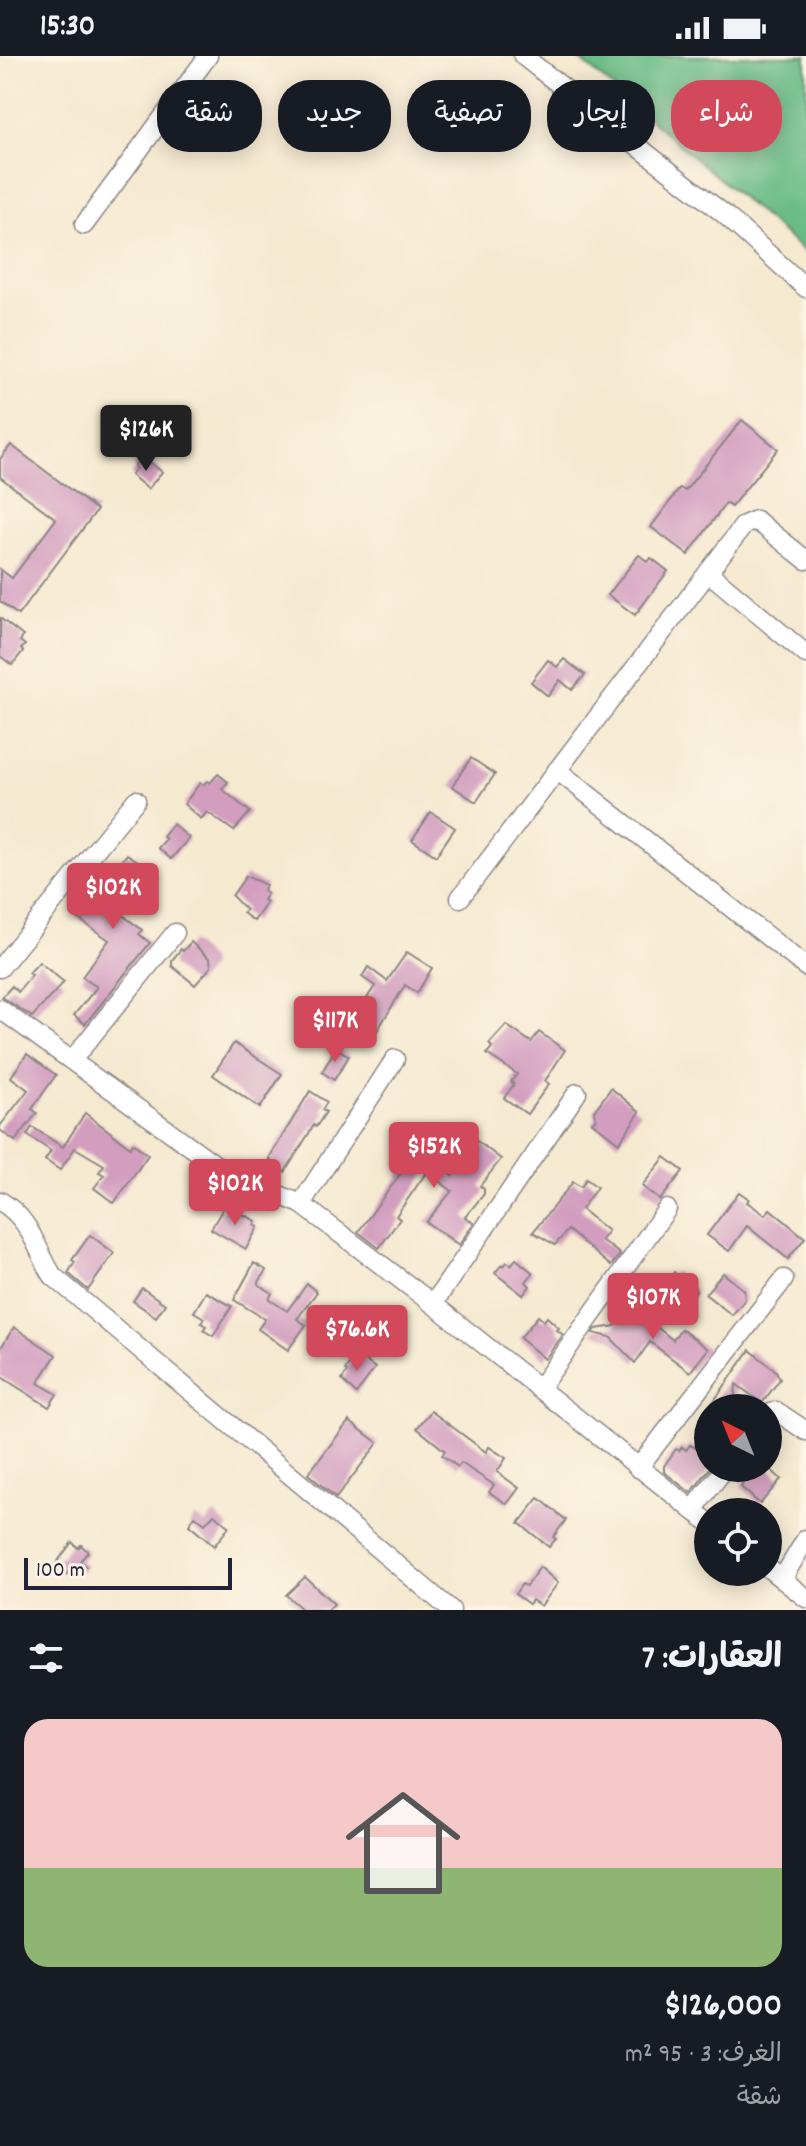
<!DOCTYPE html>
<html lang="ar">
<meta charset="utf-8">
<style>
body{margin:0;font-family:Dekko,"Playpen Sans Arabic",sans-serif;background:#20242c;color:#f1f3f6;direction:rtl;height:100vh;display:flex;flex-direction:column;font-size:30px;white-space:nowrap}
*{box-sizing:border-box;margin:0}
p{font-size:26px;color:#9ea1a6}
.icon{flex:none;width:44px;height:44px;fill:none;stroke:currentColor;stroke-width:2;stroke-linecap:round;stroke-linejoin:round}
.map{position:relative;height:1554px;overflow:hidden;direction:ltr}
.drawer{display:flex;flex-direction:column;background:#171b24;flex:1}
.drawer>*{flex:none}
.banner{position:absolute;left:24px;top:24px;width:758px;height:72px;direction:rtl;display:flex;gap:16px}
.needle{width:52px;rotate:317deg}
.tools{position:absolute;left:694px;top:1338px;display:grid;gap:16px}
.tools a{display:grid;place-items:center;width:88px;height:88px;border-radius:50%;background:#171b24;box-shadow:0 4px 20px #0003;font-size:40px}
.scale{position:absolute;left:24px;bottom:20px;width:208px;box-sizing:border-box;padding-left:8px;border:4px solid #22223b;border-top:0;font-size:22px;line-height:28px;white-space:nowrap;color:#22223b;-webkit-text-stroke:6px #fcf5e5;paint-order:stroke}
.price{position:absolute;translate:-50% -68px;padding:0 18px;border-radius:8px;background:#d1495b;color:#fff;font-size:26px;line-height:52px;filter:drop-shadow(0 2px 4px #0008)}
.price::after{content:'';position:absolute;left:50%;top:48px;width:24px;height:18px;margin-left:-12px;background:inherit;clip-path:polygon(0 0,100% 0,50% 100%)}
.price.current{background:#222;color:#fff}
ul{padding:0;list-style:none}
li{display:grid;align-content:center;gap:16px;height:424px;padding:0 24px}
li span{display:grid;place-items:center;height:248px;border-radius:24px;color:#555}
li>.icon{margin-inline-start:auto}
span .icon{width:144px;height:144px;fill:#fffc;stroke-width:1}
li b{font-size:34px}
h2{display:flex;justify-content:space-between;align-items:center;height:96px;padding:0 24px;font-size:34px}
.tag{padding:0 28px;border-radius:32px;background:#171b24;box-shadow:0 4px 20px #0003;font-size:28px;line-height:72px}
.tag.current{background:#d1495b;color:#fff}
.status{display:flex;justify-content:space-between;align-items:center;height:56px;padding:0 40px;background:#171b24;direction:ltr}
.status svg{height:22px;fill:currentColor}
.map>svg:first-child{display:block}
.forest{fill:#6bbc86;stroke:#466f60;stroke-width:2}
.building{fill:#d29dbf}
.lines{fill:none;stroke-linecap:round;stroke-linejoin:round}
.minor-casing{stroke:#8c8686;stroke-width:21}
.minor{stroke:#fff;stroke-width:18}
</style>
<div class="status"><b>15:30</b><svg viewBox="0 0 49 12"><path d="M0 12V9h3v3zM5 12V6h3v6zM10 12V3h3v9zM15 12V0h3v12zM26 1h20v11H26zM47 4h2v5h-2z"/></svg></div>
<div class="map">
<svg width="806" height="1554" viewBox="0 0 806 1554">
<rect width="100%" height="100%" fill="#fcf5e5"/>
<filter id="ink" filterUnits="userSpaceOnUse"><feTurbulence type="fractalNoise" baseFrequency=".0125" numOctaves="2"/><feDisplacementMap in="SourceGraphic" scale="16" xChannelSelector="R" yChannelSelector="G"/><feConvolveMatrix kernelMatrix="1 2 1 2 8 2 1 2 1" color-interpolation-filters="sRGB"/></filter>
<filter id="wash" filterUnits="userSpaceOnUse"><feTurbulence type="fractalNoise" baseFrequency=".006" numOctaves="4" result="noise"/><feDisplacementMap in="SourceGraphic" scale="32" xChannelSelector="R" yChannelSelector="G"/><feGaussianBlur stdDeviation="1.8" result="paint"/><feColorMatrix in="noise" values="0 0 0 0 0 0 0 0 0 0 0 0 0 0 0 0 0 1.4 0 .05"/><feComposite in="paint" operator="in"/></filter>
<g filter="url(#wash)">
<rect width="100%" height="100%" fill="#f5e9d0"/>
<path class="forest" d="M 576,0 L 806,0 L 806,197 Z"/>
<g id="blocks">
<g class="building">
<path d="M 742,364 L 778,393 L 731,451 L 726,447 L 688,499 L 651,471 L 680,432 L 685,435 Z"/>
<path d="M 11,389 L 97,454 L 18,559 L 0,545 L 0,513 L 12,522 L 56,463 L 0,421 L 0,403 Z"/>
<path d="M 142,400 L 162,416 L 148,433 L 131,419 L 136,412 L 134,410 Z"/>
<path d="M 639,499 L 648,506 L 651,502 L 668,515 L 635,559 L 608,539 Z"/>
<path d="M 0,562 L 23,580 L 20,585 L 25,589 L 21,593 L 23,595 L 12,609 L 0,600 Z"/>
<path d="M 564,603 L 585,619 L 572,634 L 560,624 L 548,640 L 531,626 L 548,604 L 557,611 Z"/>
<path d="M 471,702 L 495,718 L 476,746 L 452,730 Z"/>
<path d="M 218,718 L 228,726 L 222,733 L 250,756 L 234,775 L 207,756 L 201,763 L 184,748 L 200,727 L 203,729 L 207,725 L 210,727 Z"/>
<path d="M 431,756 L 455,772 L 436,800 L 412,784 Z"/>
<path d="M 173,768 L 189,782 L 171,803 L 158,792 L 166,783 L 163,781 Z"/>
<path d="M 127,798 L 152,814 L 120,857 L 142,874 L 139,878 L 150,887 L 85,968 L 74,959 L 97,931 L 82,921 L 109,884 L 77,862 L 80,857 L 81,847 L 93,842 L 105,825 L 98,819 L 107,807 L 116,813 Z"/>
<path d="M 246,820 L 266,829 L 263,835 L 267,838 L 263,844 L 267,846 L 254,865 L 243,857 L 246,854 L 232,840 Z"/>
<path d="M 191,886 L 210,903 L 211,911 L 195,929 L 172,910 L 172,904 L 181,893 L 183,895 Z"/>
<path d="M 407,896 L 432,912 L 417,937 L 405,929 L 371,985 L 360,983 L 342,971 L 348,962 L 352,965 L 375,930 L 362,921 L 368,911 L 387,925 Z"/>
<path d="M 39,906 L 64,926 L 32,961 L 2,941 L 12,930 L 18,936 L 32,919 L 29,917 Z"/>
<path d="M 506,969 L 531,986 L 539,976 L 565,994 L 545,1025 L 549,1028 L 527,1058 L 504,1042 L 514,1028 L 511,1026 L 517,1018 L 487,998 L 492,991 L 489,988 Z"/>
<path d="M 234,987 L 282,1018 L 260,1052 L 213,1019 Z"/>
<path d="M 336,992 L 349,1000 L 334,1024 L 322,1016 Z"/>
<path d="M 27,998 L 56,1019 L 32,1053 L 37,1057 L 15,1085 L 0,1074 L 0,1070 L 28,1034 L 11,1021 Z"/>
<path d="M 611,1032 L 640,1056 L 619,1087 L 592,1066 L 596,1063 L 594,1055 Z"/>
<path d="M 310,1035 L 327,1046 L 322,1054 L 326,1056 L 316,1071 L 314,1069 L 285,1116 L 269,1106 L 271,1103 L 269,1102 Z"/>
<path d="M 85,1057 L 130,1091 L 133,1087 L 148,1099 L 114,1147 L 94,1132 L 104,1119 L 99,1116 L 104,1109 L 75,1092 L 60,1114 L 45,1104 L 51,1095 L 27,1079 L 32,1071 L 63,1091 Z"/>
<path d="M 423,1074 L 448,1091 L 437,1107 L 452,1120 L 470,1099 L 467,1097 L 477,1085 L 501,1103 L 480,1130 L 484,1133 L 484,1138 L 465,1161 L 474,1167 L 459,1189 L 426,1166 L 452,1135 L 430,1118 L 426,1117 L 396,1160 L 400,1163 L 379,1192 L 358,1176 L 409,1106 L 404,1102 Z"/>
<path d="M 665,1101 L 683,1115 L 660,1144 L 642,1130 Z"/>
<path d="M 586,1123 L 597,1131 L 581,1153 L 608,1175 L 601,1184 L 620,1198 L 611,1210 L 568,1174 L 555,1189 L 533,1176 L 573,1126 L 581,1131 Z"/>
<path d="M 739,1136 L 749,1143 L 747,1146 L 765,1159 L 770,1153 L 805,1182 L 788,1203 L 747,1170 L 729,1195 L 707,1179 Z"/>
<path d="M 225,1149 L 256,1165 L 254,1169 L 258,1171 L 246,1193 L 211,1173 Z"/>
<path d="M 90,1179 L 114,1197 L 88,1234 L 68,1217 L 75,1206 L 72,1204 Z"/>
<path d="M 516,1203 L 533,1217 L 526,1226 L 530,1230 L 523,1239 L 495,1217 L 502,1208 L 504,1210 L 507,1206 L 511,1209 Z"/>
<path d="M 254,1207 L 266,1214 L 258,1228 L 272,1237 L 269,1243 L 287,1255 L 307,1228 L 317,1236 L 297,1263 L 306,1269 L 288,1294 L 258,1273 L 265,1263 L 234,1244 Z"/>
<path d="M 674,1216 L 696,1235 L 681,1255 L 655,1234 L 659,1225 L 668,1219 L 671,1220 Z"/>
<path d="M 723,1217 L 744,1234 L 745,1244 L 732,1259 L 705,1238 Z"/>
<path d="M 142,1232 L 165,1248 L 156,1261 L 133,1245 Z"/>
<path d="M 206,1236 L 232,1250 L 213,1280 L 203,1274 L 206,1270 L 201,1267 L 204,1262 L 194,1256 Z"/>
<path d="M 628,1253 L 651,1273 L 654,1269 L 673,1284 L 681,1273 L 708,1293 L 690,1316 L 650,1286 L 635,1307 L 610,1281 L 593,1277 L 596,1273 L 615,1270 Z"/>
<path d="M 378,1260 L 398,1275 L 386,1291 L 366,1277 Z"/>
<path d="M 538,1260 L 544,1265 L 547,1261 L 559,1272 L 557,1274 L 563,1279 L 545,1303 L 520,1282 Z"/>
<path d="M 14,1271 L 56,1299 L 38,1327 L 57,1338 L 49,1351 L 0,1320 L 0,1293 Z"/>
<path d="M 750,1294 L 776,1315 L 780,1323 L 762,1347 L 736,1328 L 734,1352 L 709,1352 Z"/>
<path d="M 356,1298 L 375,1312 L 356,1338 L 342,1324 L 347,1316 L 345,1314 Z"/>
<path d="M 431,1355 L 486,1396 L 489,1391 L 506,1402 L 497,1416 L 519,1432 L 507,1448 L 489,1436 L 494,1429 L 461,1407 L 458,1411 L 442,1399 L 445,1395 L 417,1372 Z"/>
<path d="M 349,1365 L 378,1387 L 336,1442 L 308,1418 Z"/>
<path d="M 690,1389 L 708,1398 L 710,1412 L 691,1437 L 664,1416 L 664,1410 L 676,1393 L 679,1395 L 682,1391 L 686,1394 Z"/>
<path d="M 742,1412 L 769,1412 L 781,1423 L 760,1448 L 741,1431 L 743,1428 L 735,1421 Z"/>
<path d="M 539,1442 L 566,1464 L 553,1481 L 556,1483 L 549,1491 L 519,1467 Z"/>
<path d="M 214,1458 L 229,1471 L 214,1490 L 189,1469 L 195,1460 L 205,1468 Z"/>
<path d="M 72,1486 L 78,1492 L 81,1489 L 88,1496 L 80,1505 L 86,1510 L 78,1518 L 72,1512 L 66,1519 L 55,1509 Z"/>
<path d="M 540,1511 L 558,1527 L 541,1550 L 532,1544 L 529,1548 L 515,1538 L 522,1528 L 526,1530 Z"/>
<path d="M 305,1521 L 334,1548 L 328,1554 L 303,1554 L 286,1539 Z"/>
</g>
</g>
</g>
<g filter="url(#ink)">
<use href="#blocks" fill-opacity="0" stroke="#8c8686" stroke-width="2"/>
<g class="lines">
<defs>
<g id="minor">
<path d="M 523,0 L 724,158 L 806,232"/>
<path d="M 84,169 L 208,0"/>
<path d="M 709,517 L 806,598"/>
<path d="M 557,714 L 806,911"/>
<path d="M 460,842 L 744,469 L 756,464 L 806,504"/>
<path d="M 0,912 L 136,744"/>
<path d="M 0,953 L 227,1117 L 301,1148 L 433,1248 L 708,1466"/>
<path d="M 72,1004 L 175,877"/>
<path d="M 0,1145 C 32,1164 35,1192 53,1220 L 451,1554"/>
<path d="M 301,1148 L 395,1003"/>
<path d="M 433,1248 L 577,1037"/>
<path d="M 539,1333 L 667,1153"/>
<path d="M 768,1358 L 776,1355 L 806,1375"/>
<path d="M 638,1412 L 784,1223"/>
<path d="M 693,1454 L 725,1412"/>
<path d="M 768,1512 L 806,1542"/>
<path d="M 782,1523 L 806,1483"/>
</g>
</defs>
<use href="#minor" class="minor-casing"/>
<use href="#minor" class="minor"/>
</g>
</g>
</svg>
<div class="tools">
<a><svg class="needle" viewBox="-14 -14 28 28"><path d="M0-13l5 13h-10z" fill="#e53935"/><path d="M0 13l5-13h-10z" fill="#9ea1a6"/></svg></a>
<a><svg class="icon" aria-label="locate" viewBox="0 0 24 24"><circle cx="12" cy="12" r="6"/><path d="M12 2v4M12 18v4M2 12h4M18 12h4"/></svg></a>
</div>
<div class="scale">100 m</div>
<b class="price current" style="left:146px;top:417px">$126K</b>
<b class="price" style="left:113px;top:875px">$102K</b>
<b class="price" style="left:335px;top:1008px">$117K</b>
<b class="price" style="left:434px;top:1134px">$152K</b>
<b class="price" style="left:235px;top:1171px">$102K</b>
<b class="price" style="left:653px;top:1285px">$107K</b>
<b class="price" style="left:357px;top:1317px">$76.6K</b>
<div class="banner">
<a class="tag current">شراء</a>
<a class="tag">إيجار</a>
<a class="tag">تصفية</a>
<a class="tag">جديد</a>
<a class="tag">شقة</a>
</div>
</div>
<section class="drawer">
<h2>العقارات: 7<svg class="icon" aria-label="filters" viewBox="0 0 24 24"><path d="M4 7h16M4 17h16"/><circle cx="9" cy="7" r="2"/><circle cx="15" cy="17" r="2"/></svg></h2>
<ul>
<li><span style="background:linear-gradient(#f6c9c9 60%,#8fb573 0)"><svg class="icon" aria-label="home" viewBox="0 0 24 24"><path d="M3 11l9-7 9 7M6 9v11h12V9"/></svg></span><div><b>$126,000</b><p>الغرف: 3 · 95 m²</p><p>شقة</p></div></li>
</ul>
</section>
